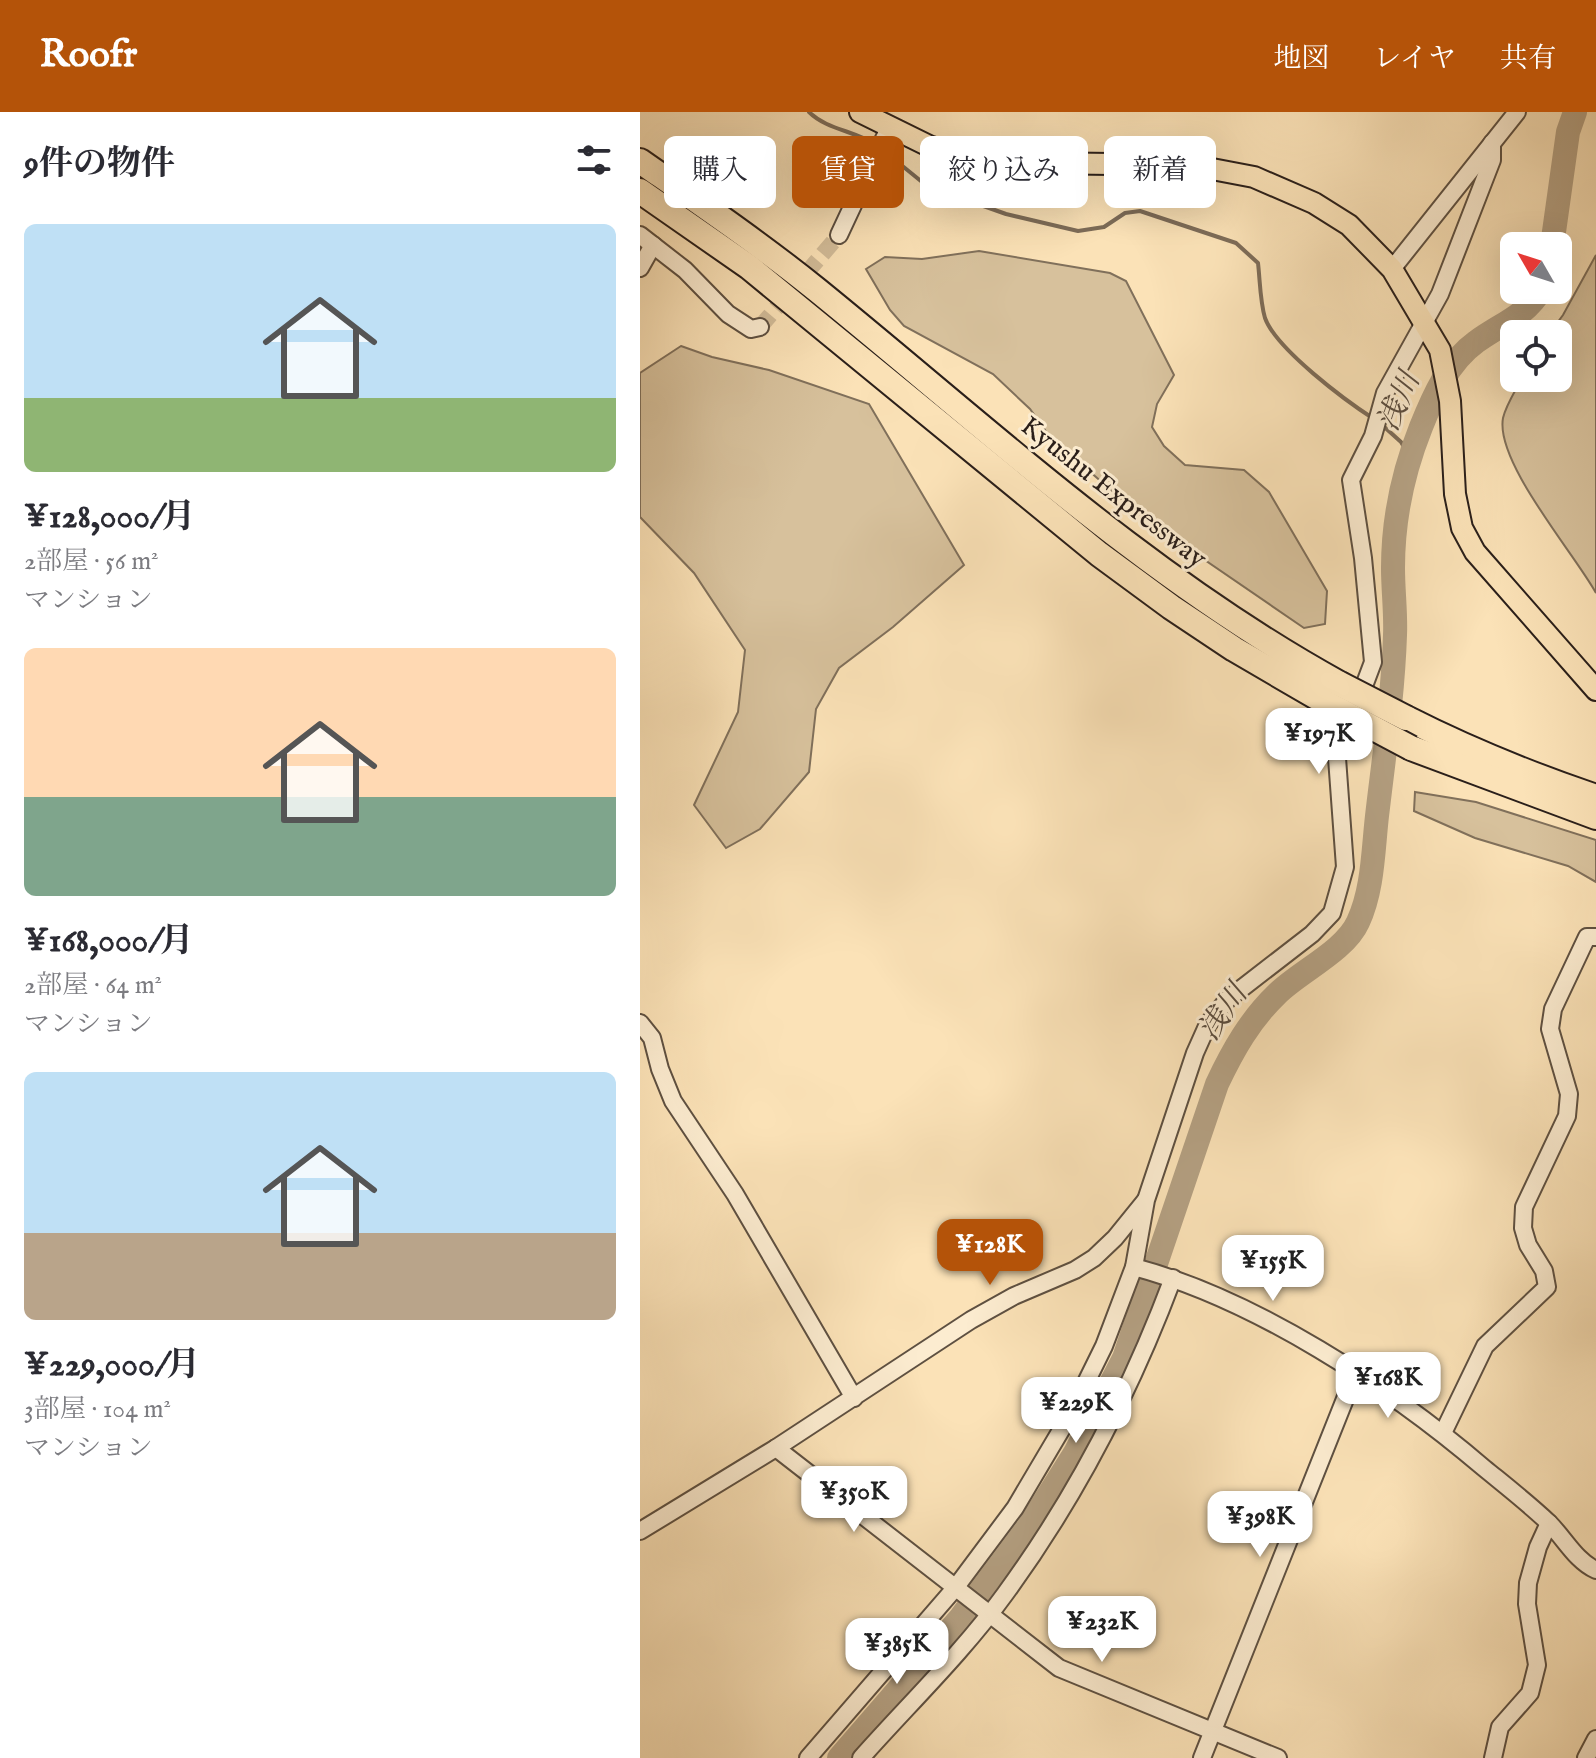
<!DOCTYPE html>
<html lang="ja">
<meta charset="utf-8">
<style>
body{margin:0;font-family:"IM FELL English","Noto Serif JP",serif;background:#f2f2f3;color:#2b2b33;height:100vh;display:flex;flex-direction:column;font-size:30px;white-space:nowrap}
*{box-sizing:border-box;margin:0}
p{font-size:26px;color:#7c7c81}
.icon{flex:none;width:44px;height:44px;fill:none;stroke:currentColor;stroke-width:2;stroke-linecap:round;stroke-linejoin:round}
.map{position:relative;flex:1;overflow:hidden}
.drawer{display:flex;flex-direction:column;background:#fff;width:640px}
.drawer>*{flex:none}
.banner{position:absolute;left:24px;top:24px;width:760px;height:72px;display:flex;gap:16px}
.needle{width:52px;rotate:309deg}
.tools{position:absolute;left:860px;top:120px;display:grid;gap:16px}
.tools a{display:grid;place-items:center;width:72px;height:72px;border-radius:12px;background:#fff;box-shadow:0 8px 32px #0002;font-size:40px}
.price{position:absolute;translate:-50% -68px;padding:0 18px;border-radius:16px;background:#fff;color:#222;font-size:26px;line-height:52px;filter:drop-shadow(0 2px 4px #0008)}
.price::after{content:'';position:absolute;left:50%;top:48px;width:24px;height:18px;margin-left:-12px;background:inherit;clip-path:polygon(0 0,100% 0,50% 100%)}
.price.active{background:#b45309;color:#fff}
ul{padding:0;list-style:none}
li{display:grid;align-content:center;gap:16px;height:424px;padding:0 24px}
li span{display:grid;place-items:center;height:248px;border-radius:12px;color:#555}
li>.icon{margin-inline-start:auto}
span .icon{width:144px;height:144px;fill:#fffc;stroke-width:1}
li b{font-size:34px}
h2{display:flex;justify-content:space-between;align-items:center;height:96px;padding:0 24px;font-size:34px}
.pill{padding:0 28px;border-radius:12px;background:#fff;box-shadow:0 8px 32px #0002;font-size:28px;line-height:72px}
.pill.active{background:#b45309;color:#fff}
header{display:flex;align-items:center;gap:48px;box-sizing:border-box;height:112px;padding:0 40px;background:#b45309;color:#fff}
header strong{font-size:38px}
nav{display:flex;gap:44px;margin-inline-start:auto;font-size:28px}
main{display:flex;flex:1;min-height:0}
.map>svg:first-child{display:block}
.green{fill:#d7c19c;stroke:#80705b;stroke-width:2}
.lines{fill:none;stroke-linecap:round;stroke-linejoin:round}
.stream{stroke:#7d6c58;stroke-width:4}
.river{stroke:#b4a082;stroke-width:24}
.minor-tunnel{stroke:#d1bb98;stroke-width:16;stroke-dasharray:16 8;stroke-linecap:butt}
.minor-casing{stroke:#5e5041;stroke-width:20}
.major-casing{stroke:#2a1f1a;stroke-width:24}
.highway-casing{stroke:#2a1f1a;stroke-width:28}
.minor{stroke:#fcecd0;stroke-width:16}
.major{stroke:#fbe2b7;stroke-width:20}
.highway{stroke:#fbe2b7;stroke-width:24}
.highway-bridge-casing{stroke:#2a1f1a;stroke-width:28;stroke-linecap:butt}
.highway-bridge{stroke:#fbe2b7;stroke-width:24}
.labels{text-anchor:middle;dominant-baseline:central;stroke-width:6;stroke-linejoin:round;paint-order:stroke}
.street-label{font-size:28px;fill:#2a1f1a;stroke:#fcecd0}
.water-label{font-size:30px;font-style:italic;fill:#5a4c3e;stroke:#fcecd0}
</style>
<header>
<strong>Roofr</strong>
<nav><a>地図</a><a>レイヤ</a><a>共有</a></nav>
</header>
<main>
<section class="drawer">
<h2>9件の物件<svg class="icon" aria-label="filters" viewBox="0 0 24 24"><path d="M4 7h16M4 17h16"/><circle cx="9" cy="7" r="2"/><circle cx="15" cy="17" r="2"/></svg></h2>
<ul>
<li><span style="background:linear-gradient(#bfe0f5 70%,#8fb573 0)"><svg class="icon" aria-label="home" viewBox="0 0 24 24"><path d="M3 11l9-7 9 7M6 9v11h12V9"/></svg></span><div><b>¥128,000/月</b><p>2部屋 · 56 m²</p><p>マンション</p></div></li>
<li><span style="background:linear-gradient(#ffd9b3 60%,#7fa58c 0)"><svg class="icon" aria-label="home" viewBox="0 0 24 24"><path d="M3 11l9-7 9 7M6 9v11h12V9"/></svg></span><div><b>¥168,000/月</b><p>2部屋 · 64 m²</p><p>マンション</p></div></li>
<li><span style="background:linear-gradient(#bfe0f5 65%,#b9a48a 0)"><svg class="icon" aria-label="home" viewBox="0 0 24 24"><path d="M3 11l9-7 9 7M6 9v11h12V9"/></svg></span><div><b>¥229,000/月</b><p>3部屋 · 104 m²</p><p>マンション</p></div></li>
</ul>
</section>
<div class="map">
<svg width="956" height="1646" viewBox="0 0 956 1646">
<rect width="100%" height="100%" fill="#fbe2b7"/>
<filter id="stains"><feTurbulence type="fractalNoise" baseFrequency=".0025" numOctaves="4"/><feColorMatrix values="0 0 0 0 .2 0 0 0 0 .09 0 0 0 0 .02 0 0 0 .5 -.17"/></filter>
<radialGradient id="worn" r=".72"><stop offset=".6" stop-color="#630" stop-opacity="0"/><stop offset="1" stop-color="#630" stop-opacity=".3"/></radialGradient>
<g class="green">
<path d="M 339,139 L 470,161 L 486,169 L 534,263 L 517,292 L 512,315 L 524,334 L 545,353 L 604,358 L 629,380 L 687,479 L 685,512 L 664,516 L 502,405 L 410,325 L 390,297 L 353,262 L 264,214 L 250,198 L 226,157 L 245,145 L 282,147 Z"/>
<path d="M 956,143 L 956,481 C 934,441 855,350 863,306 C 866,293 876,278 882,266 L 918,266 L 918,222 L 909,222 L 923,203 Z"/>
<path d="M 41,234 L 72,245 L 129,258 L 229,292 L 324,453 L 253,515 L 199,556 L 176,597 L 169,660 L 120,717 L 86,736 L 54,693 L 98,600 L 105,538 L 54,461 L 0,405 L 0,261 Z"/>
<path d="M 775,680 L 836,690 L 956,728 L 956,770 L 928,754 L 835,726 L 774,699 Z"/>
</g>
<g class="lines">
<g class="stream">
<path d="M 169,0 C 187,18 217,19 238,34"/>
<path d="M 244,39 L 287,74 L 366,102 L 438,119 L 464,115 L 485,101 L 500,99 L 596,131 L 618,151 C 620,168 620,189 625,206 C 636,237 706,289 734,307"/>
<path d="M 741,312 L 761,330 L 770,345"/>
</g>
<g class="river">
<path d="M 912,134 L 928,20 L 935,0"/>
<path d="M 199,1646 L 321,1505 L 389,1414 L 435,1341 L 484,1246 L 577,972 C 593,938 610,908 637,882 C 659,860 705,839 718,810 C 733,778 733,739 737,704 C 744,644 753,583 755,523 C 756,501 753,479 753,456 C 753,408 763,360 781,315 C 793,285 808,250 836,230 C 860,212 885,205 901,178"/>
</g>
<path class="minor-tunnel" d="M 120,215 L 199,123"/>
<defs>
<g id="minor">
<path d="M 0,123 L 45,158 L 88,202 L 111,217 L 120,215"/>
<path d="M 199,123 L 249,16"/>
<path d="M 0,156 L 13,133"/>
<path d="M 752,157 L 877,0"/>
<path d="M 0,911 L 12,926 L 20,957 L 33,989 L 95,1082 L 214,1286"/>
<path d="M 494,1155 C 615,1187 749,1275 844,1356 C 866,1374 889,1392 909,1411 C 925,1427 936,1449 956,1458"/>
<path d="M 803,1321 L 845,1234 L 907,1175 L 904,1159 L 888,1133 L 883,1116 L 884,1095 L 927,1004 L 929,982 L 910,917 L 913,897 L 947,825 L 956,825"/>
<path d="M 136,1336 L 419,1556 L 638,1646"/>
<path d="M 0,1419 L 136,1336 L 331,1208 L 374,1184 L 435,1158 L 454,1146 L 475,1126 L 505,1089"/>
<path d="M 168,1646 L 316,1475 L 375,1396 L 430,1303 L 464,1234 L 494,1155 L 506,1088 L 555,941 L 568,912 L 588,887 L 672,822 L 692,801 L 705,755 L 697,646 L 733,550 L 723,446 L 711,368 L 733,324 L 745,281 L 800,182 L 852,48 L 852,31"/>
<path d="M 221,1646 C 269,1592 323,1540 365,1482 C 436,1385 491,1278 533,1166"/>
<path d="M 562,1646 L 715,1262"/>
<path d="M 853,1646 L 860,1615 L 890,1581 L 897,1553 L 887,1492 L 888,1471 L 898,1435 L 909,1411"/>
<path d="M 946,1646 L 956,1627"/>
</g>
<path id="major" d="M 220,0 L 289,34 L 326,47 L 394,51 L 551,53 L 614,65 L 674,91 L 709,113 L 752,157 L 800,238 L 810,289 L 815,382 L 822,416 L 835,440 L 956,578"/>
<g id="highway">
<path d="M 0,49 C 60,91 120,132 177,178 C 347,316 507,466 700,572"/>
<path d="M 0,79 L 109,155 L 459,442 L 531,495 L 594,537 L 690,593"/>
<path d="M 766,606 C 827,637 891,663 956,685"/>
<path d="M 771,636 L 956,705"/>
</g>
</defs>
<use href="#minor" class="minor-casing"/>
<use href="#major" class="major-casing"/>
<use href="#highway" class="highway-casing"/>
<use href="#minor" class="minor"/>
<use href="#major" class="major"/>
<use href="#highway" class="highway"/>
<defs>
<g id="highway-bridge">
<path d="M 700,572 L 766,606"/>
<path d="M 690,593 L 771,636"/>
</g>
</defs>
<use href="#highway-bridge" class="highway-bridge-casing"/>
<use href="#highway-bridge" class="highway-bridge"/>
</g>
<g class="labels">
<g class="street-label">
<text transform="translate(473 381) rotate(38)">Kyushu Expressway</text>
</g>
<g class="water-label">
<text transform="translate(760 290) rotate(-66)">浅川</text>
<text transform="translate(584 901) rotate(-55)">浅川</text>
</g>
</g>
<rect width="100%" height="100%" filter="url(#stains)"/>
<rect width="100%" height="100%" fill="url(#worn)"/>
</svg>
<div class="tools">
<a><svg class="needle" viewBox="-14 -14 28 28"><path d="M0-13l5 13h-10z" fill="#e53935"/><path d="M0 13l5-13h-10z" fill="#7c7c81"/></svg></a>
<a><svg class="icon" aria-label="locate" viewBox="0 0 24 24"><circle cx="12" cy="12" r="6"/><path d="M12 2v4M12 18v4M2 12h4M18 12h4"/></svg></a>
</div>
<b class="price" style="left:679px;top:664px">¥197K</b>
<b class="price active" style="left:350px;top:1175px">¥128K</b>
<b class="price" style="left:633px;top:1191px">¥155K</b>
<b class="price" style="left:748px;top:1308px">¥168K</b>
<b class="price" style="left:436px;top:1333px">¥229K</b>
<b class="price" style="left:214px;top:1422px">¥350K</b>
<b class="price" style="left:620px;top:1447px">¥398K</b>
<b class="price" style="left:462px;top:1552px">¥232K</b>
<b class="price" style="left:257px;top:1574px">¥385K</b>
<div class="banner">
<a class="pill">購入</a>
<a class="pill active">賃貸</a>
<a class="pill">絞り込み</a>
<a class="pill">新着</a>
</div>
</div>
</main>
